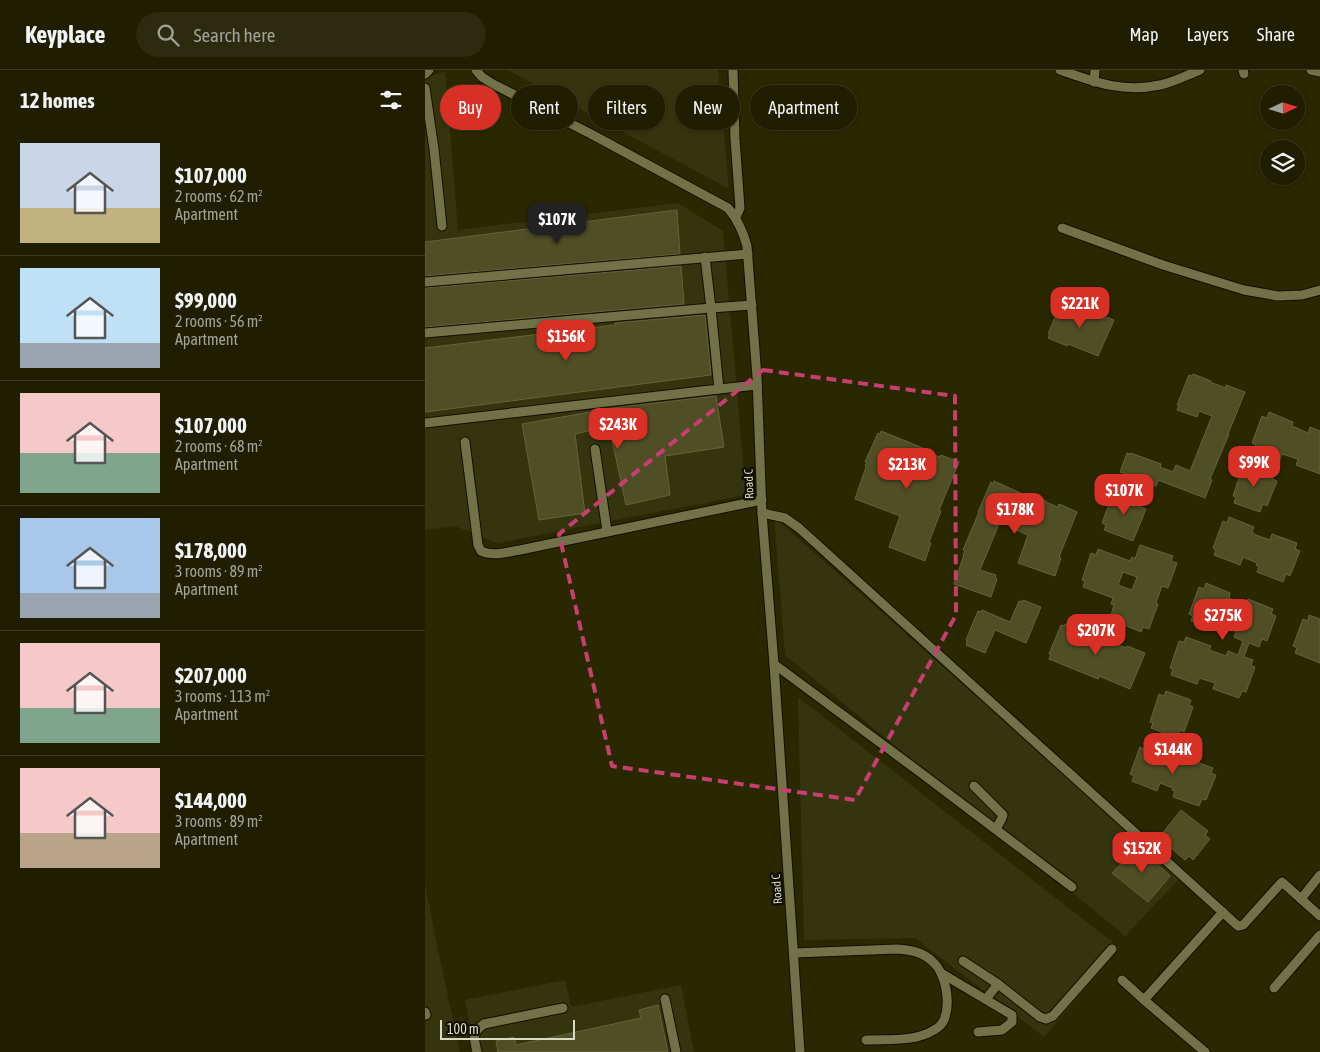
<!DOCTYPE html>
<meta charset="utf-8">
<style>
body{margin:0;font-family:"Asap Condensed",sans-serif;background:#2c2b0f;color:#f1f3f6;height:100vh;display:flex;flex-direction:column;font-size:19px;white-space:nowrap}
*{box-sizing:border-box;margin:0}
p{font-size:16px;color:#a1a299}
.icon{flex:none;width:28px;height:28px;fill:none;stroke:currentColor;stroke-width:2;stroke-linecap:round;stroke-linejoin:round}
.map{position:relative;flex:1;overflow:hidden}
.panel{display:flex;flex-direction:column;background:#1f1e00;width:425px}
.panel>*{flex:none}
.hud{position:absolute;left:15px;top:15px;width:475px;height:45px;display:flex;gap:10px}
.needle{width:32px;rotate:86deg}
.controls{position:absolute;left:835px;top:15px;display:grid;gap:10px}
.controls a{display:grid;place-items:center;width:45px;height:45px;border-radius:50%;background:#1f1e00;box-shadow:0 1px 4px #0004,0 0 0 1px #3c3c22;font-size:25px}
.scale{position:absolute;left:15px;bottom:12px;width:135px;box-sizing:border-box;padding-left:5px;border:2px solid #d9dac3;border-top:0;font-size:14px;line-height:18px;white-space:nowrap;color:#d9dac3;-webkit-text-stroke:4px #101002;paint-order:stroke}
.price{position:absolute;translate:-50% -42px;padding:0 11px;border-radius:10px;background:#d93025;color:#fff;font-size:16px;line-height:32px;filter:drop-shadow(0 1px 2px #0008)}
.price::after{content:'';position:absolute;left:50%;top:30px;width:15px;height:11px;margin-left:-8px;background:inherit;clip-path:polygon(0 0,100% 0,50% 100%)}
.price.active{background:#222;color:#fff}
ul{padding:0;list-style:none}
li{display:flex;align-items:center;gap:15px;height:125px;padding:0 20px}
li+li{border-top:1px solid #3c3c22}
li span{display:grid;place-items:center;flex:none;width:140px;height:100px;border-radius:0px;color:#555}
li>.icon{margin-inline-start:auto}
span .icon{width:60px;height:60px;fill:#fffc;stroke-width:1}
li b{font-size:21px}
h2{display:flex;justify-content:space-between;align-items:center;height:60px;padding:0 20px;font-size:21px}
.tag{padding:0 18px;border-radius:22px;background:#1f1e00;box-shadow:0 1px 4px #0004,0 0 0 1px #3c3c22;font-size:18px;line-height:45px}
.tag.active{background:#d93025;color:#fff}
header{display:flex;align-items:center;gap:30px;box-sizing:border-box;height:70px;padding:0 25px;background:#1f1e00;border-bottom:1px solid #3c3c22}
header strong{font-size:24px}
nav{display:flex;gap:28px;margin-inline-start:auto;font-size:18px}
.search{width:350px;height:45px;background:#2c2b0f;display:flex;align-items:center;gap:12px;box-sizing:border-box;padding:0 18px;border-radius:28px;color:#a1a299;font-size:19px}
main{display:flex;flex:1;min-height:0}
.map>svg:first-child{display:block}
.built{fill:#34340e}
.building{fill:#4f4e25;stroke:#64643b;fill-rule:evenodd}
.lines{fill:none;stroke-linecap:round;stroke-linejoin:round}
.minor-casing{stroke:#111000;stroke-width:11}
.minor{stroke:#727248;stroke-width:9}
.marked{fill:none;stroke:#c73f70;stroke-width:4;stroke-dasharray:10 6;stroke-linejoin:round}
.labels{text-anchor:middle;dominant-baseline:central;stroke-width:5;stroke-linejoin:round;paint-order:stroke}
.street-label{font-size:12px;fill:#d9dac3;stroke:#101002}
</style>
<header>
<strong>Keyplace</strong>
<div class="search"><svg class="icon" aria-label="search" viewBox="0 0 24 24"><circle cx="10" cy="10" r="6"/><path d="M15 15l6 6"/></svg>Search here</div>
<nav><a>Map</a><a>Layers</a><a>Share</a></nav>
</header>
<main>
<section class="panel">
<h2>12 homes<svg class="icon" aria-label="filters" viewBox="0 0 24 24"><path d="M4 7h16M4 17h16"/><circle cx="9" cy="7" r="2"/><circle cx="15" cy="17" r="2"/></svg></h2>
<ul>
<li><span style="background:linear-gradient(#c9d6e8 65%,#c2b280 0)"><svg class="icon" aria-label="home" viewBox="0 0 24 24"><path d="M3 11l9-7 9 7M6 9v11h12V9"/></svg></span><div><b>$107,000</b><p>2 rooms · 62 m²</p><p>Apartment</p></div></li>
<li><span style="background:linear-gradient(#bfe0f5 75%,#9aa5b1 0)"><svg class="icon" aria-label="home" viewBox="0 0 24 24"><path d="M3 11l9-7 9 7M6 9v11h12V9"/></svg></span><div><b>$99,000</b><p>2 rooms · 56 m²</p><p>Apartment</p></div></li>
<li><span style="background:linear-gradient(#f6c9c9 60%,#7fa58c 0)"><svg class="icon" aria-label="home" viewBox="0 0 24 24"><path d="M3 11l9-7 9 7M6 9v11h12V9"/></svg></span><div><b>$107,000</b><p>2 rooms · 68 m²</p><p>Apartment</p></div></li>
<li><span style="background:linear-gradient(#a9c7e8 75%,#9aa5b1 0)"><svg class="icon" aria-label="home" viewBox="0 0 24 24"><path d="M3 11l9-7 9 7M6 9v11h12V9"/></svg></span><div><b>$178,000</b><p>3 rooms · 89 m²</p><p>Apartment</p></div></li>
<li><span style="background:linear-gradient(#f6c9c9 65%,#7fa58c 0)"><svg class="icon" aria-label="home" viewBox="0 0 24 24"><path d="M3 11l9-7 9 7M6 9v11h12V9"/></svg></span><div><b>$207,000</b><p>3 rooms · 113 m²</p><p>Apartment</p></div></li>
<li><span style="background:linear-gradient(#f6c9c9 65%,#b9a48a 0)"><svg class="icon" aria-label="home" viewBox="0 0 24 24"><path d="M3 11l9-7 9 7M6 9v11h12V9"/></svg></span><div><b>$144,000</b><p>3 rooms · 89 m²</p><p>Apartment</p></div></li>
</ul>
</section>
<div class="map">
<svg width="895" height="982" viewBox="0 0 895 982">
<rect width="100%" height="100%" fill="#292800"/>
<g class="built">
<path d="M 83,0 L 293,0 L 304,119 Z"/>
<path d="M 20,2 L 33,160 L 253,133 L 298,161 L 321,425 L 72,473 L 30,456 L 0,460 L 0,7 Z"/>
<path d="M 349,447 L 756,807 L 700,866 L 360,585 Z"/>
<path d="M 373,627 L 695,878 L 619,967 L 490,868 L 379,870 Z"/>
<path d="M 0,813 L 13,880 L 35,982 L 0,982 Z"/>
<path d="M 140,910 L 146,937 L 256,915 L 269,982 L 50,982 L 40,930 Z"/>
</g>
<g class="building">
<path d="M 252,140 L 255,184 L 0,206 L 0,172 Z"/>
<path d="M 256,196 L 259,234 L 0,257 L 0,218 Z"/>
<path d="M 639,233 L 670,245 L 671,243 L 689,250 L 673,286 L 643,274 L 642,276 L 623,268 L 625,264 L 623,264 L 636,234 L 638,235 Z"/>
<path d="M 280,245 L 286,305 L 0,342 L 0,278 L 190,255 L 190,253 Z"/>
<path d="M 768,304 L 786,311 L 785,312 L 801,318 L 801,315 L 820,322 L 803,364 L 804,364 L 785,409 L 787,410 L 780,428 L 733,410 L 731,416 L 695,402 L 702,383 L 706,384 L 706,383 L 736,394 L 735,397 L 748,402 L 751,395 L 765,401 L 787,346 L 774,341 L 772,347 L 752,340 L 754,335 L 752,335 L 764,305 L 767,306 Z"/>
<path d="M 291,326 L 299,377 L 240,386 L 245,425 L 201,435 L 184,356 L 150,364 L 160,443 L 114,450 L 97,354 L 188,338 Z"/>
<path d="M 844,342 L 868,352 L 867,356 L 883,363 L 885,357 L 895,361 L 895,404 L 871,395 L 873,389 L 857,384 L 855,390 L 829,380 L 831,375 L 827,373 L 837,346 L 842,348 Z"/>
<path d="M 456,361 L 503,380 L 502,382 L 515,387 L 516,385 L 534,392 L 514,440 L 516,441 L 504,472 L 506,473 L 500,491 L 464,477 L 475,446 L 430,429 L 441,397 L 440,396 L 442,392 L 440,392 L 453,363 L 455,364 Z"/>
<path d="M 824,395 L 849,404 L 847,409 L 852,411 L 842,436 L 838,434 L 835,442 L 809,433 L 811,427 L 808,426 L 817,399 L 822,400 Z"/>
<path d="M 569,411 L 602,426 L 603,423 L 621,431 L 621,432 L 633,437 L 634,434 L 652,442 L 634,487 L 636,488 L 630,506 L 593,493 L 603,465 L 587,458 L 588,454 L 576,449 L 555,500 L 571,505 L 570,508 L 572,509 L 566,527 L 529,514 L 539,485 L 538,485 L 540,481 L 538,480 L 554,442 L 553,442 L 566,412 L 568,414 Z"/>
<path d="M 693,422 L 718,432 L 716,437 L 721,439 L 708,471 L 679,460 L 681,455 L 677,453 L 687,426 L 691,428 Z"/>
<path d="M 804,447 L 829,457 L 827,462 L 831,465 L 845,470 L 847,464 L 872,473 L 870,479 L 875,481 L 865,506 L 861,504 L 858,512 L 832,502 L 834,497 L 831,495 L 832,493 L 818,487 L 815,495 L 789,485 L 791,480 L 788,478 L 798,451 L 802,453 Z"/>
<path d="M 715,475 L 748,486 L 746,491 L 752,493 L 743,518 L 737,516 L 731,533 L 733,534 L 724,559 L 718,557 L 716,562 L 692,552 L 693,548 L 686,545 L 689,535 L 686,534 L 688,528 L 658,517 L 660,511 L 657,510 L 666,483 L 671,485 L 673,479 L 705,491 L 707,487 L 710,489 ZM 698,502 L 712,507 L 707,520 L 693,515 Z"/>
<path d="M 781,513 L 805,523 L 804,528 L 817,533 L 821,535 L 823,529 L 848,539 L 846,544 L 851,546 L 842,571 L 837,569 L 834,577 L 824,573 L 819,587 L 828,590 L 826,596 L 830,597 L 821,622 L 817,621 L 814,628 L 788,619 L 790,613 L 774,608 L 772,614 L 746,605 L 748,599 L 745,598 L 754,571 L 759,572 L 761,567 L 786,576 L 784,580 L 801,586 L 803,581 L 813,585 L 818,571 L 809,567 L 811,562 L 807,560 L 808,559 L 794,553 L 792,561 L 766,551 L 768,546 L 764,544 L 774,517 L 779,519 Z"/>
<path d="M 598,530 L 616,537 L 601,573 L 570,560 L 560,583 L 541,575 L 542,571 L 541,570 L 553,541 L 556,542 L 557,540 L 585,552 L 594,531 L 597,532 Z"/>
<path d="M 884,545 L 895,549 L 895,593 L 870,583 L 872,578 L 868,576 L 878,549 L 883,551 Z"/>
<path d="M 640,554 L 699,577 L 701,578 L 702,576 L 720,583 L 705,619 L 674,606 L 673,609 L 624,589 L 626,584 L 624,584 L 636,555 L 639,556 Z"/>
<path d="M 741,621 L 766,630 L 764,635 L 768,637 L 759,662 L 755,660 L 752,668 L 726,658 L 728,653 L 725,652 L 734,624 L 739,626 Z"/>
<path d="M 721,673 L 746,683 L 744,688 L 761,694 L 763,689 L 788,698 L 786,703 L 791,705 L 781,730 L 777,729 L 774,736 L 748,727 L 750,721 L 747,720 L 748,718 L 735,713 L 732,721 L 707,711 L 709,706 L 705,704 L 715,677 L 719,679 Z"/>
<path d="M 756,740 L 783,761 L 780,765 L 785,769 L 768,790 L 764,786 L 760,790 L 740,773 L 743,769 L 737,764 Z"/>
<path d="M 713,776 L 745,806 L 723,832 L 687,803 Z"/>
<path d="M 233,935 L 243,982 L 73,982 L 71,971 L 89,967 L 91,975 L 216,948 L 214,940 Z"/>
</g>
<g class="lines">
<defs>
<g id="minor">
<path d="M 51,0 L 57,7 L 68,14 L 166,64 L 303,138 C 313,150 318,161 322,176 L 332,307 L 337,443 L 349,594 L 375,982"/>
<path d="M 308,0 L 310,69 L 315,138 L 311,147"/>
<path d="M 635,0 C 669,12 698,23 735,15 C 749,12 762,5 775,0"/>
<path d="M 818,0 L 819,4"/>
<path d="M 886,0 L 895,2"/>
<path d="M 0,4 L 4,0"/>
<path d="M 669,12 L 670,0"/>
<path d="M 0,18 L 9,79 L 17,156"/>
<path d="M 637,158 L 738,195 L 819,220 L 853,226 L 877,225 L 895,220"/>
<path d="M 0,212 L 323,184"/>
<path d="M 0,263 L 286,238 L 280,187"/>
<path d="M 294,319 L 332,315"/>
<path d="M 0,353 L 294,319 L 286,238 L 327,235"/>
<path d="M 40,372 L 53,475 L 56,481 C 68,487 82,482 95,480 L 337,430"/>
<path d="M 170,379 L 182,461"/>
<path d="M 337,443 L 360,448 L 374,458 L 813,856 L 818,855 L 820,853 L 857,812 L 895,846"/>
<path d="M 349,594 L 492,700 L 647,817"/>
<path d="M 549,716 L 578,745 L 577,748 L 571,759"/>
<path d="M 876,829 L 895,805"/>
<path d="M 369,883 L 472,879 C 486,880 498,882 508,892 C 521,904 526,933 519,950 C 517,954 513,958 509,960 C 490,972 463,969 441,970"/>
<path d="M 538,891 L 573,914 L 561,929"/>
<path d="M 516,903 L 587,945 L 587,952 L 577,960 L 553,962"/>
<path d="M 697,910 L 719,930"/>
<path d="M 573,914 L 615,947 L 621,949 L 628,946 L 687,879"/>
<path d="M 849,918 L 895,865"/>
<path d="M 240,929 L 251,982"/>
<path d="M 0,942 L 1,945"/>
<path d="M 52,982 C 49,968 46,963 59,954 L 138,938"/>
<path d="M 780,982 L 719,930 L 798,842"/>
</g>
</defs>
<use href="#minor" class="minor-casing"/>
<use href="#minor" class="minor"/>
</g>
<path class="marked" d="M 338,300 L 530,326 L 531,545 L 430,730 L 187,696 L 134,464 Z"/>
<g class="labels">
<g class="street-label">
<text transform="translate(324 414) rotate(-92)">Road C</text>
<text transform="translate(352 819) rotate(-94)">Road C</text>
</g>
</g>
</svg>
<div class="controls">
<a><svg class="needle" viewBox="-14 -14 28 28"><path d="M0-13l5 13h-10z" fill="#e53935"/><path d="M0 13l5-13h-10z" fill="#a1a299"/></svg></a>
<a><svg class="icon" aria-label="layers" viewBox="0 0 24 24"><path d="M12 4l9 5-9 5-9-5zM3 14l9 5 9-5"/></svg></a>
</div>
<div class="scale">100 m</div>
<b class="price active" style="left:132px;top:175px">$107K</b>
<b class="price" style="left:655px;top:259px">$221K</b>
<b class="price" style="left:141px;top:292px">$156K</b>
<b class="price" style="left:193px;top:380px">$243K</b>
<b class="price" style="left:829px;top:418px">$99K</b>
<b class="price" style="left:482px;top:420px">$213K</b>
<b class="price" style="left:699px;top:446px">$107K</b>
<b class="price" style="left:590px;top:465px">$178K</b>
<b class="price" style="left:798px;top:571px">$275K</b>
<b class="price" style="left:671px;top:586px">$207K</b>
<b class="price" style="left:748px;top:705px">$144K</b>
<b class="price" style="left:717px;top:804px">$152K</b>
<div class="hud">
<a class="tag active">Buy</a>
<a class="tag">Rent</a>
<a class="tag">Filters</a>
<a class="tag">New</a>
<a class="tag">Apartment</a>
</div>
</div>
</main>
